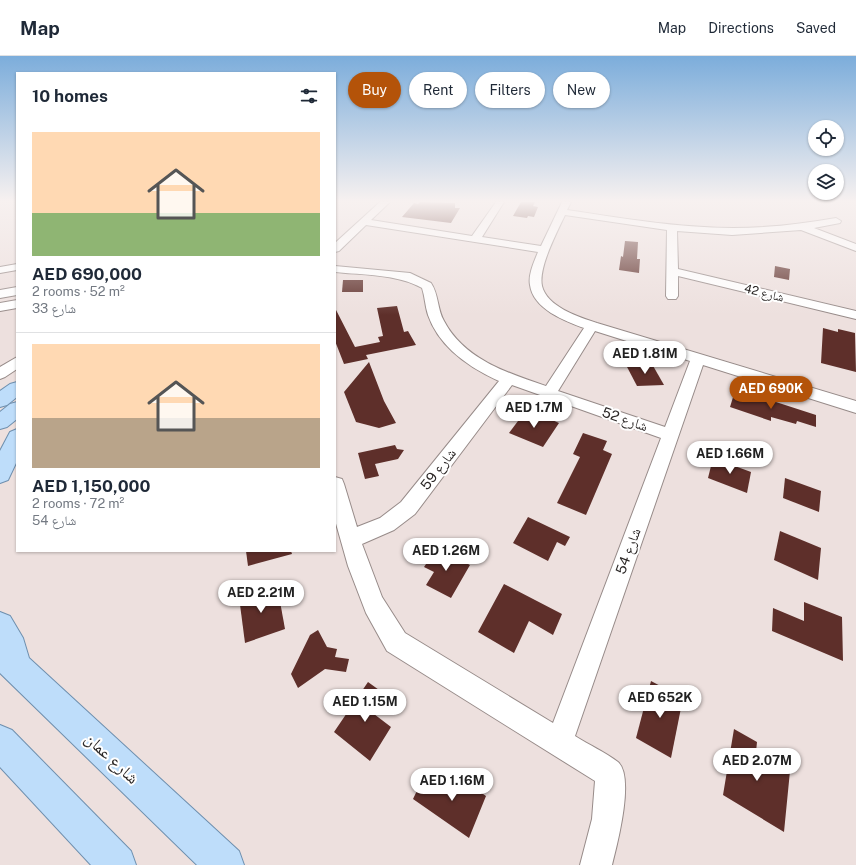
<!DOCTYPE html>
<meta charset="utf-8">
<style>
body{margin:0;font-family:"Public Sans","Noto Naskh Arabic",sans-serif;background:#f2f2f3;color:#1f2937;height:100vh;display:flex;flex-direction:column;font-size:15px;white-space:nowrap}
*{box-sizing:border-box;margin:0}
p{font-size:13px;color:#747a83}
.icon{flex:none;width:22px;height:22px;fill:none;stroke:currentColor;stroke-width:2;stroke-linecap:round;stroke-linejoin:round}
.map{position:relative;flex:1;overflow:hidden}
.side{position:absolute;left:16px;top:16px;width:320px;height:480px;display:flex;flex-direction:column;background:#fff;border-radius:0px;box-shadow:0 1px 3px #0004}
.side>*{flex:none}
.banner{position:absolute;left:348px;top:16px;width:380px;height:36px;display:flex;gap:8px}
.fabs{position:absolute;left:808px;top:64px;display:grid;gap:8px}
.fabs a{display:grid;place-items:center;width:36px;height:36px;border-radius:50%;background:#fff;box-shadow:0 1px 3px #0004;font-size:20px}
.price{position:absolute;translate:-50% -34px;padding:0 9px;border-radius:14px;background:#fff;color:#222;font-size:13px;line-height:26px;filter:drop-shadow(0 1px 2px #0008)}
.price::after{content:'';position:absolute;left:50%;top:24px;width:12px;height:9px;margin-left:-6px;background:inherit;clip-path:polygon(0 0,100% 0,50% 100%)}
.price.selected{background:#b45309;color:#fff}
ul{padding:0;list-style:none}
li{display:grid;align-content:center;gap:8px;height:212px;padding:0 16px}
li+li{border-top:1px solid #e0e1e3}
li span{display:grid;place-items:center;height:124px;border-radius:0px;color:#555}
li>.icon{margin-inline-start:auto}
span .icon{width:72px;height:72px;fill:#fffc;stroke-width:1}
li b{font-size:17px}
h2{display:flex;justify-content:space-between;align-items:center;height:48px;padding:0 16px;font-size:17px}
.chip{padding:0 14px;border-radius:18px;background:#fff;box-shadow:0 1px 3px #0004;font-size:14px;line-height:36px}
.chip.selected{background:#b45309;color:#fff}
header{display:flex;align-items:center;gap:24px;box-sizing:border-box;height:56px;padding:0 20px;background:#fff;border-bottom:1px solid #e0e1e3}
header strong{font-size:19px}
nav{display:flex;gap:22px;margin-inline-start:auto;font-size:14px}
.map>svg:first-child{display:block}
.building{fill:#5e2f2a}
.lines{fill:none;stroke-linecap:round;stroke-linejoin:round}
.minor-casing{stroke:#978b89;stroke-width:2}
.major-casing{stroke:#6e8fae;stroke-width:2}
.minor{fill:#fff;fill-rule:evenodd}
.major{fill:#beddfa;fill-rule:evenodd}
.labels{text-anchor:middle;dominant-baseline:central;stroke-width:4;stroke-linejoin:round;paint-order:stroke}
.far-street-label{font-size:12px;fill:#2c2827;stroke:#fff}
.street-label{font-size:14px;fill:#2c2827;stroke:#fff}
.near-street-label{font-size:17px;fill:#2c2827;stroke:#fff}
</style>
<header>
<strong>Map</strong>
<nav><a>Map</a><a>Directions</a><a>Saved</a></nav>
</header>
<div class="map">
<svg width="856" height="809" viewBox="0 0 856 809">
<rect width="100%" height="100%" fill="#ede0de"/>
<g class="building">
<path d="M 420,146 L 455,147 L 455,152 L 460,152 L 451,167 L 402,161 L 414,147 L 418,148 Z"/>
<path d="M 521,146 L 535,146 L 533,150 L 538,151 L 534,161 L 528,160 L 527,162 L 513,160 Z"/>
<path d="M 625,185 L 638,186 L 637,203 L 640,203 L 639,217 L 619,214 L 621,200 L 623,201 Z"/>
<path d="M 775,210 L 790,213 L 789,224 L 774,221 Z"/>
<path d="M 343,224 L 363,224 L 363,236 L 342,236 Z"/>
<path d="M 397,250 L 404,276 L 408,275 L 416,289 L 366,299 L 368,303 L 344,308 L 335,285 L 335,252 L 355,291 L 380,286 L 378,281 L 383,280 L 377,252 Z"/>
<path d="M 823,272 L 838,276 L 838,273 L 855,277 L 856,316 L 821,307 Z"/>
<path d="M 369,306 L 384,345 L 396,367 L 379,372 L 356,366 L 344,336 Z"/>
<path d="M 652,308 L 664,329 L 637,330 L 626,309 Z"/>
<path d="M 745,336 L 816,359 L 816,371 L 797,365 L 796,368 L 771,361 L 771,365 L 730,351 L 734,338 L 744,341 Z"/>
<path d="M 524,357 L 541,364 L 543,360 L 559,367 L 543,391 L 509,377 Z"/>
<path d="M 583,377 L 607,385 L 603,394 L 612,398 L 586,459 L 557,447 L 580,401 L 573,398 Z"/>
<path d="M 395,389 L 397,393 L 404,394 L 398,403 L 375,408 L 379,420 L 365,423 L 358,397 Z"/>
<path d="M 713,402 L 751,416 L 747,437 L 708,422 Z"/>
<path d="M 785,422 L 821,435 L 819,456 L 783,442 Z"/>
<path d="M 528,461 L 570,481 L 565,490 L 557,486 L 548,505 L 513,487 Z"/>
<path d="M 780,475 L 821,492 L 818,524 L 774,504 Z"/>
<path d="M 437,492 L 470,509 L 451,542 L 426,529 L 434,516 L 424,511 Z"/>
<path d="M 246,495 L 291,495 L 292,498 L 248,510 Z"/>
<path d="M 504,528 L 562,558 L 553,579 L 529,565 L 514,597 L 478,576 Z"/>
<path d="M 277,529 L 285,573 L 245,587 L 239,541 Z"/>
<path d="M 804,546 L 842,561 L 843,605 L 772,575 L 773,552 L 804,565 Z"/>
<path d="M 318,574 L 327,591 L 337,593 L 335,601 L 349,603 L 346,616 L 325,613 L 298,632 L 291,618 L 310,579 Z"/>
<path d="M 651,625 L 683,642 L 671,702 L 636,682 Z"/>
<path d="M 368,626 L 386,639 L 374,658 L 391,671 L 370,705 L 334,676 Z"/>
<path d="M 734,673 L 757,686 L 756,696 L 790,715 L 784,776 L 723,739 Z"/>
<path d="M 448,714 L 486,740 L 469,782 L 413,743 L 424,720 L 441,731 Z"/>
</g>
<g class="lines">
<defs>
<g id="minor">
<path d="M 380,146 L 390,146 L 371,164 L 472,180 L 496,146 L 504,146 L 482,181 L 541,190 L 562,146 L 571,146 L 567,154 C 622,162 678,172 733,172 C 768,172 802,168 836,162 L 841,165 L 840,167 L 814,172 L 856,188 L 856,195 L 801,174 L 732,179 L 677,175 L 678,213 L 856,255 L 856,263 L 678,220 L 678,240 L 676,243 L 668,243 L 666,240 L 667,174 L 565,159 C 557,176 538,212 542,230 C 547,251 579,261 597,267 L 856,345 L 856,357 L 703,309 L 575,680 C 589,689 605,696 618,706 C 635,721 617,789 612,809 L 580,809 L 592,763 L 595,725 L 387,595 L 366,557 L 348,510 L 335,464 L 335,421 L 342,423 L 344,428 L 357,471 L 380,462 L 401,446 L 499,325 C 470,312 439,291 428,259 C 425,250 425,241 422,232 C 397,218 363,219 335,216 L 335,210 L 410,217 L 431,227 C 439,239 437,253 444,265 C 464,303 507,317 546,330 L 584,272 C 565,265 533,253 530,229 C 528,219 534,206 538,196 L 366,169 L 339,195 L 335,196 L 335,187 ZM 595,275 L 690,305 L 665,371 L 558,335 ZM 512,329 L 661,382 L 553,667 L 405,577 L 382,541 L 362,488 L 394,474 L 415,458 Z"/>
<path d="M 17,208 L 17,214 L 0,217 L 0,211 Z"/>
<path d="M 17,231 L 17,239 L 0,242 L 0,234 Z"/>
<path d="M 17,244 L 17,252 L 0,255 L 0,247 Z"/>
<path d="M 17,301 L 17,313 L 5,321 L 0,323 L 0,311 Z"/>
</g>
<g id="major">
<path d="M 17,326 L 17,341 L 7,349 L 0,351 L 0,335 L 10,328 Z"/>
<path d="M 17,346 L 17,363 L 7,371 L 0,373 L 0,356 L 10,348 Z"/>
<path d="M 17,373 L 17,405 L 8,424 L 0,427 L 0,395 L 10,376 Z"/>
<path d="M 0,556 L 10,560 L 23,582 L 29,602 L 239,795 L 244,809 L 197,809 L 0,617 Z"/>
<path d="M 0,669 L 12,674 L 131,795 L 136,809 L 91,809 L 0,711 Z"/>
</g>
</defs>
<use href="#minor" class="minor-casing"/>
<use href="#major" class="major-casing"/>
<use href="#minor" class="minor"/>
<use href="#major" class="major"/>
</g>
<linearGradient id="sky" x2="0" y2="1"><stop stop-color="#7caddb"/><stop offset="0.56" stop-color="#f7f1f0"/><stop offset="1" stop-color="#f7f1f0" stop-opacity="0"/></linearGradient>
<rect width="856" height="259" fill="url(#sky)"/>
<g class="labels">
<g class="far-street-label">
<text transform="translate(764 237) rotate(14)">شارع 42</text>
</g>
<g class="street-label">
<text transform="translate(625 363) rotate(19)">شارع 52</text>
<text transform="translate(438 413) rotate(-52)">شارع 59</text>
<text transform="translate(628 495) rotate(-70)">شارع 54</text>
</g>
<g class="near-street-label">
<text transform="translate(112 702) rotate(43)">شارع عمان</text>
</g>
</g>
</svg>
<div class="fabs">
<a><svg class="icon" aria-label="locate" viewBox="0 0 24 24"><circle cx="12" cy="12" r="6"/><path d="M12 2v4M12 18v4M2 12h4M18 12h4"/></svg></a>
<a><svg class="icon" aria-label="layers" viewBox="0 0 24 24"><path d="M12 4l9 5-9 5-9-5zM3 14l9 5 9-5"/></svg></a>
</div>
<b class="price" style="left:645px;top:319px">AED 1.81M</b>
<b class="price selected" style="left:771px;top:354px">AED 690K</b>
<b class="price" style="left:534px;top:373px">AED 1.7M</b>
<b class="price" style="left:730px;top:419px">AED 1.66M</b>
<b class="price" style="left:446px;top:516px">AED 1.26M</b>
<b class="price" style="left:261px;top:558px">AED 2.21M</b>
<b class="price" style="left:660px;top:663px">AED 652K</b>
<b class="price" style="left:365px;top:667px">AED 1.15M</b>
<b class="price" style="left:757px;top:726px">AED 2.07M</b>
<b class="price" style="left:452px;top:746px">AED 1.16M</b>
<div class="banner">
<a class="chip selected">Buy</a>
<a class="chip">Rent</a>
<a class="chip">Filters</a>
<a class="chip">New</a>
</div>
<section class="side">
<h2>10 homes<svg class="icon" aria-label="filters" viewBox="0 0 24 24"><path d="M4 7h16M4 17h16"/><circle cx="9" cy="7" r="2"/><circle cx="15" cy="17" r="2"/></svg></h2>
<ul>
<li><span style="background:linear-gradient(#ffd9b3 65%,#8fb573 0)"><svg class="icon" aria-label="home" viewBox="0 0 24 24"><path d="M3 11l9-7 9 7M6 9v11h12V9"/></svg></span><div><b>AED 690,000</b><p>2 rooms · 52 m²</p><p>شارع 33</p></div></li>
<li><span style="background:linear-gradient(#ffd9b3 60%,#b9a48a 0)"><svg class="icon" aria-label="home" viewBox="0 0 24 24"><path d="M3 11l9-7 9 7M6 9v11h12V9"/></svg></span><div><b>AED 1,150,000</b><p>2 rooms · 72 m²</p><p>شارع 54</p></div></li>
</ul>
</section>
</div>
